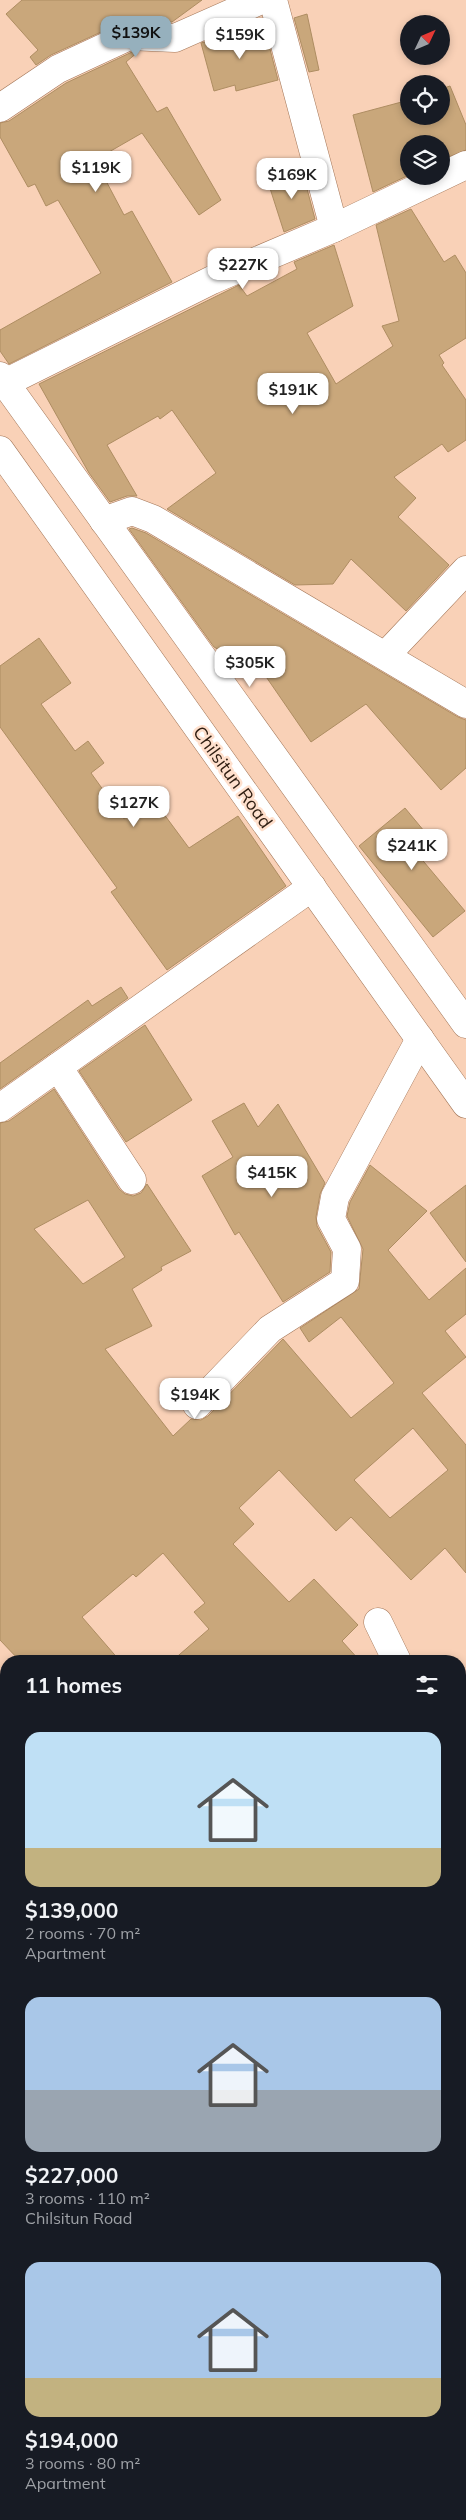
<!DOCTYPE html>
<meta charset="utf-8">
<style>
body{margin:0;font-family:Mulish,sans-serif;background:#20242c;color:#f1f3f6;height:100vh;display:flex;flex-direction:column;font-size:19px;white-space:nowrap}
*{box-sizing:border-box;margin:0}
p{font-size:16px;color:#9ea1a6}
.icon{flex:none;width:28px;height:28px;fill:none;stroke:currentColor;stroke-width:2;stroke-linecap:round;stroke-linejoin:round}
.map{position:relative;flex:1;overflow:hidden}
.sheet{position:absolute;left:0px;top:1655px;width:466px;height:865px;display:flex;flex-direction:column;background:#171b24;border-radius:20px 20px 0 0;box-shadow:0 2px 8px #0003}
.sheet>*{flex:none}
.needle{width:32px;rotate:46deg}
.controls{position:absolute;left:400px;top:15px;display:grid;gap:10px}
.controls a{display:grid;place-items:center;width:50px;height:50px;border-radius:50%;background:#171b24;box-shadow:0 2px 8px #0003;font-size:25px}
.price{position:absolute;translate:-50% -42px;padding:0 11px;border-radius:10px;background:#fff;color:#222;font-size:16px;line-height:32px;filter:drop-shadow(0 1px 2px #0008)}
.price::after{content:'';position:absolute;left:50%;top:30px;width:15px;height:11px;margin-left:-8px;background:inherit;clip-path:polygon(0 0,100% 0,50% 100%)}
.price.on{background:#96b0bd;color:#111}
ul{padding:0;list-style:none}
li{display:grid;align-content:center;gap:10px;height:265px;padding:0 25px}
li span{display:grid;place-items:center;height:155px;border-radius:15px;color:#555}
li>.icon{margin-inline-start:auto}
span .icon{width:90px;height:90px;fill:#fffc;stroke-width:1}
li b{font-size:21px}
h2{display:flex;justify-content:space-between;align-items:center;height:60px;padding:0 25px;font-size:21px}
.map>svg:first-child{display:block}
.building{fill:#c9a77b;stroke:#ae8d62;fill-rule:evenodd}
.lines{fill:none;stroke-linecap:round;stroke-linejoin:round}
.minor-casing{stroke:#a47759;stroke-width:29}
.secondary-casing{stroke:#a47759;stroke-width:29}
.minor{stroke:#fff;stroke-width:28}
.secondary{stroke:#fff;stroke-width:28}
.labels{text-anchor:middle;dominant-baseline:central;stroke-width:5;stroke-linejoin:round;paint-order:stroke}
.street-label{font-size:18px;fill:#2e1c10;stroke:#ffe0cd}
</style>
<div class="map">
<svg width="466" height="2520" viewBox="0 0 466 2520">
<rect width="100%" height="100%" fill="#f9d1b7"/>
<g class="building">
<path d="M 22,0 L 202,0 L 172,22 L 123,22 L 51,55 L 36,65 L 30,57 L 38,50 L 6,14 Z"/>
<path d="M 307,14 L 319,70 L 309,72 L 294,18 Z"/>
<path d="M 264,26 L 278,80 L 236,91 L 235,85 L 214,91 L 201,43 Z"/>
<path d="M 132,52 L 138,52 L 126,62 L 157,112 L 167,107 L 221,200 L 199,215 L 142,133 L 95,160 L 124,215 L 132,211 L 172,282 L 9,364 L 0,351 L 0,330 L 101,273 L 58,200 L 46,206 L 35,184 L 28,187 L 0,137 L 0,123 L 9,121 L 66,83 Z"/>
<path d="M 450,86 L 466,125 L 466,150 L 441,160 L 441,144 L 409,144 L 409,175 L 373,192 L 353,115 L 409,100 L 409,116 L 441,116 L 441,89 Z"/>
<path d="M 302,170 L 315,219 L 284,232 L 268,182 Z"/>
<path d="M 411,209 L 444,262 L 455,255 L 466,273 L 466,338 L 439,355 L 444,363 L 442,365 L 466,400 L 466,440 L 448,452 L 442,444 L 394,477 L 416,498 L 398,517 L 449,565 L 406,611 L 351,559 L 333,584 L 295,585 L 167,509 L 216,473 L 172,410 L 160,419 L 158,416 L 107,445 L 137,496 L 127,496 L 110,502 L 89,473 L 39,384 L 239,285 L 247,296 L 297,269 L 294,262 L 334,245 L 353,306 L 307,333 L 336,384 L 393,346 L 382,326 L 399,321 L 376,225 Z"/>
<path d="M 132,528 L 146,533 L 458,717 L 466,720 L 466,768 L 441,790 L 366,704 L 311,742 L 249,652 L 239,661 L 214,647 L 129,529 Z"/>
<path d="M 39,638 L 71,683 L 41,704 L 75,751 L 88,741 L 104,763 L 91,773 L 124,819 L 152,798 L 189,848 L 238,816 L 286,886 L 167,970 L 111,892 L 117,888 L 0,727 L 0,666 Z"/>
<path d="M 405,808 L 434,843 L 419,856 L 465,911 L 433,937 L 359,846 Z"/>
<path d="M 121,987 L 128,998 L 0,1089 L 0,1063 L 88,1000 L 92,1006 Z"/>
<path d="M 145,1025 L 192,1100 L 126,1142 L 79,1071 Z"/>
<path d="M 54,1089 L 119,1189 L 125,1194 L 133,1196 L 141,1193 L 147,1184 L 191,1251 L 161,1267 L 162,1270 L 132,1289 L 152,1326 L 105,1349 L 173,1436 L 191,1419 L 201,1420 L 208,1416 L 283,1339 L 351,1418 L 394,1383 L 341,1317 L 309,1342 L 300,1328 L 359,1289 L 363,1249 L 347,1216 L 350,1202 L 370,1165 L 427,1211 L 388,1250 L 429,1300 L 466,1268 L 466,1314 L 445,1331 L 466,1357 L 422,1393 L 466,1445 L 466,1573 L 445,1548 L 411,1580 L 351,1517 L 336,1531 L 279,1470 L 239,1508 L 254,1524 L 233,1544 L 289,1602 L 314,1579 L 358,1625 L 342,1641 L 360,1661 L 172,1661 L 209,1629 L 194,1612 L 205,1603 L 163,1553 L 136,1577 L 133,1574 L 82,1617 L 120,1661 L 20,1661 L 0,1640 L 0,1123 L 9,1121 ZM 88,1200 L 125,1257 L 83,1284 L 34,1229 ZM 413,1428 L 448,1470 L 390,1518 L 354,1480 Z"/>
<path d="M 244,1103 L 258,1127 L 278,1104 L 325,1183 L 320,1194 L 316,1217 L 317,1226 L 331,1252 L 330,1272 L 283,1302 L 239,1232 L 235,1235 L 202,1176 L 233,1157 L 212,1121 Z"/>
<path d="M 466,1185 L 466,1262 L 430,1213 Z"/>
</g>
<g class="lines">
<defs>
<g id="minor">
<path d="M 273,0 L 334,228"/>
<path d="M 0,108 L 58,69 L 129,36 L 175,38 L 261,0"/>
<path d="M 5,383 L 212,280 L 334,228 L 466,165"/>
<path d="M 104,521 L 132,511 L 153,519 L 466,704"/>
<path d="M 386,655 L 466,570"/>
<path d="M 58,1067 L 132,1180"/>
<path d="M 0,1108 L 312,887"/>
<path d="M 197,1405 L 270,1329 L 345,1281 L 347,1249 L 331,1219 L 335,1197 L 420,1039"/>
<path d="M 378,1622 L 397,1661"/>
<path d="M 460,1760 L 466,1768"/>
<path d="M 0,2023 L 6,2018"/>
<path d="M 0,2107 L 6,2114"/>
<path d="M 460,2156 L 466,2147"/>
<path d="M 460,2396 L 466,2403"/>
<path d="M 151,2514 L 156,2520"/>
<path d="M 54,2520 L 63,2514"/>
</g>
<g id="secondary">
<path d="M 0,376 L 466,1024"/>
<path d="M 0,450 L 466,1104"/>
</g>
</defs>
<use href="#minor" class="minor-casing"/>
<use href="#secondary" class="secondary-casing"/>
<use href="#minor" class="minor"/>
<use href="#secondary" class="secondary"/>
</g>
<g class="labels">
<g class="street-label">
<text transform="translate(233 777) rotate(54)">Chilsitun Road</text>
</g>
</g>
</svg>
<div class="controls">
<a><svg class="needle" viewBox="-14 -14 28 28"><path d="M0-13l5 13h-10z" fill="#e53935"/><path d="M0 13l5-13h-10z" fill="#9ea1a6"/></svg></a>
<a><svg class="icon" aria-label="locate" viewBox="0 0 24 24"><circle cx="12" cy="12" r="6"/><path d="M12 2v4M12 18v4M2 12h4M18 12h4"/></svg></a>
<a><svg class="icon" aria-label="layers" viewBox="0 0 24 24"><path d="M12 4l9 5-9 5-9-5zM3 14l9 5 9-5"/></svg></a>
</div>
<b class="price on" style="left:136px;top:58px">$139K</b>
<b class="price" style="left:240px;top:60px">$159K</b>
<b class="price" style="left:96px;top:193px">$119K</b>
<b class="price" style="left:292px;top:200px">$169K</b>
<b class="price" style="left:243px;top:290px">$227K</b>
<b class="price" style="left:293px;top:415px">$191K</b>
<b class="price" style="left:250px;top:688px">$305K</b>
<b class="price" style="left:134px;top:828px">$127K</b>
<b class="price" style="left:412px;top:871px">$241K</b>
<b class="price" style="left:272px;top:1198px">$415K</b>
<b class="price" style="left:195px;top:1420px">$194K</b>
<section class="sheet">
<h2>11 homes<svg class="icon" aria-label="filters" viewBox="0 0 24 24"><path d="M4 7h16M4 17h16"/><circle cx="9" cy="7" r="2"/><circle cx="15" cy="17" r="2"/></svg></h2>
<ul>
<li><span style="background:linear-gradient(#bfe0f5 75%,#c2b280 0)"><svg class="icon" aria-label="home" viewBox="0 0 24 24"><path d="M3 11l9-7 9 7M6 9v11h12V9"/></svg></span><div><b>$139,000</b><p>2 rooms · 70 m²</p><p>Apartment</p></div></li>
<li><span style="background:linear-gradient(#a9c7e8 60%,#9aa5b1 0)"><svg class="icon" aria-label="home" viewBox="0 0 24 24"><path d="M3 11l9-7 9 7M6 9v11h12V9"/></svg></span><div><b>$227,000</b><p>3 rooms · 110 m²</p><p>Chilsitun Road</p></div></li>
<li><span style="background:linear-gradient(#a9c7e8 75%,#c2b280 0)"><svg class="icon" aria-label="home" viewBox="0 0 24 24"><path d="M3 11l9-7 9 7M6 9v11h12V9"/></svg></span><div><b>$194,000</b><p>3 rooms · 80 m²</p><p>Apartment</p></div></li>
</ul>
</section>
</div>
